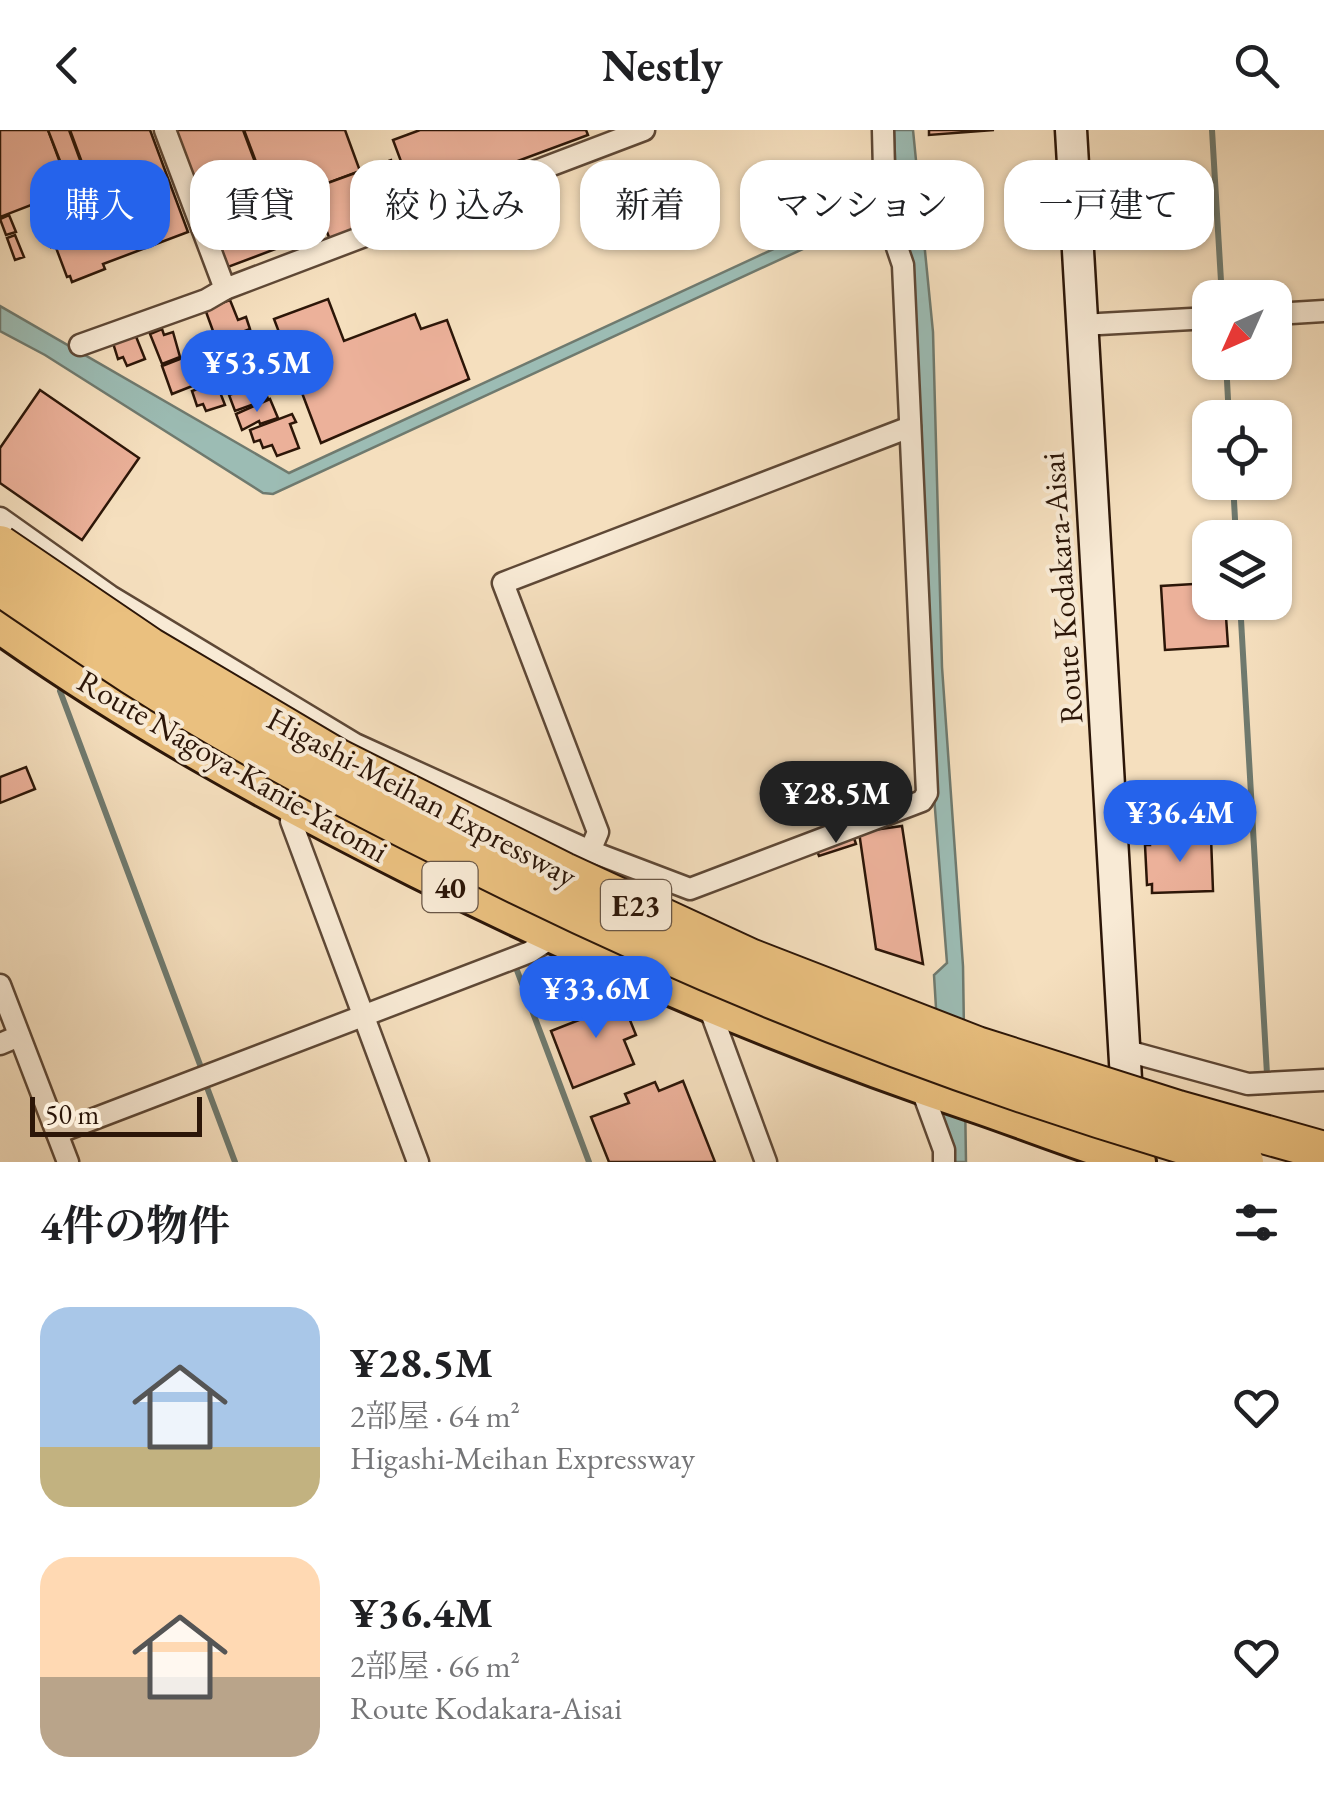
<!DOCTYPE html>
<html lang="ja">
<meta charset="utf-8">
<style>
body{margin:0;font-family:"EB Garamond","Noto Serif JP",serif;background:#f6f6f6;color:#202124;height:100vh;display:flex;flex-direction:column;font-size:38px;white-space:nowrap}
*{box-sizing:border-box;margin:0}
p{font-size:32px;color:#757577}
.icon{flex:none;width:55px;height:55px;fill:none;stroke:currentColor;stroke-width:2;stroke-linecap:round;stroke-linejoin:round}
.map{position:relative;height:1032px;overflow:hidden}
.panel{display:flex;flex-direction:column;background:#fff;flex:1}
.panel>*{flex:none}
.hud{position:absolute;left:30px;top:30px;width:1265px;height:90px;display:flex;gap:20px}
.needle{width:65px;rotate:225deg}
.fabs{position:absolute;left:1192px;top:150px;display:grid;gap:20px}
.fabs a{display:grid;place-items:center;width:100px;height:100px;border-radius:20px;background:#fff;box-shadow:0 2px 8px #0004;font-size:50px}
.scale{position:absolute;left:30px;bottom:25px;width:172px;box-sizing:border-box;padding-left:10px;border:5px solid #2c1608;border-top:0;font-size:28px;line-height:35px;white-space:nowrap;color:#2c1608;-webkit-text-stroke:8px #f8ead5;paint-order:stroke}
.price{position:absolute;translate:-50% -85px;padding:0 22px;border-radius:35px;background:#2563eb;color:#fff;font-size:32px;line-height:65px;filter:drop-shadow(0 2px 5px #0008)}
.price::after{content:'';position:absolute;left:50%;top:60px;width:30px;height:22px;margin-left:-15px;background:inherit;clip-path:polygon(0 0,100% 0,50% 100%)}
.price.on{background:#222;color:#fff}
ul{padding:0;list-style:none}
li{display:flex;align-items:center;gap:30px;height:250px;padding:0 40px}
li span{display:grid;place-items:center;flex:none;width:280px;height:200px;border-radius:30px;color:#555}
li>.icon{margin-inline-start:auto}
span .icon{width:120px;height:120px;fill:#fffc;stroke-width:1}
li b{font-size:42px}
h2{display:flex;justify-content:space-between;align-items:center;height:120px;padding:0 40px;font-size:42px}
.chip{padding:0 35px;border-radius:30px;background:#fff;box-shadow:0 2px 8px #0004;font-size:35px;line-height:90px}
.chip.on{background:#2563eb;color:#fff}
header{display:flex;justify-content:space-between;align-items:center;height:130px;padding:0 40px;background:#fff;font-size:45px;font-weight:700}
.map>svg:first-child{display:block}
.water{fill:#9cbcb4;stroke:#6f7a6f;stroke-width:2.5}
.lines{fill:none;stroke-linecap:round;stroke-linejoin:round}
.stream{stroke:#6f7a6f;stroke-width:6}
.building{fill:#ecb19a;stroke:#2c1608;stroke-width:2.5}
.minor-casing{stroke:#5e4836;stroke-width:25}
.secondary-casing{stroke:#2c1608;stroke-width:35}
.primary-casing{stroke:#2c1608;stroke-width:38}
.minor{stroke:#f8ead5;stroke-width:20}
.secondary{stroke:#f8ead5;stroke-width:30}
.primary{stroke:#eac07f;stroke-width:32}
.motorway-bridge-casing{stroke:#2c1608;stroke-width:42;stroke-linecap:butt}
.motorway-bridge{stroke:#eac07f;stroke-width:38}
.labels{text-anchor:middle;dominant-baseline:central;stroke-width:8;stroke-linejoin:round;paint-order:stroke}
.shield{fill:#f8ead5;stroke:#695646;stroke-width:2.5}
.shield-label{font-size:30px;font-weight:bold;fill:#2c1608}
.street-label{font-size:32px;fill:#2c1608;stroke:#f8ead5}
</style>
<header><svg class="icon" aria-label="back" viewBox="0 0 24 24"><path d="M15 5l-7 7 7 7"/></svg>Nestly<svg class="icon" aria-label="search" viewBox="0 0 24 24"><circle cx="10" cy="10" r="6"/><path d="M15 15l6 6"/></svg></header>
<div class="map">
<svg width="1324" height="1032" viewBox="0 0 1324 1032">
<rect width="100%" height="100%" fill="#f5dfbe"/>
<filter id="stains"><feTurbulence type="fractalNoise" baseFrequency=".002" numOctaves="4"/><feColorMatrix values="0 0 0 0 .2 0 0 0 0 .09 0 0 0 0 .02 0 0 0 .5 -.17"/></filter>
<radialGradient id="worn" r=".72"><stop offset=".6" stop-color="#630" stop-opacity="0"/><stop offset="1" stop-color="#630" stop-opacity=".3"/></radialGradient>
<path class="water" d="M 894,0 L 913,0 L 933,202 L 942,537 L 963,836 L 966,1032 L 952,1032 L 951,1009 L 943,993 L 934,845 L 947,833 L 934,666 L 912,137 L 902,99 L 879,97 L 844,100 L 273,364 L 263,363 L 45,225 L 0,201 L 0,176 L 289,343 L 832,92 L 880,86 L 897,78 Z"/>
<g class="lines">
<g class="stream">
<path d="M 1212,0 L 1222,168"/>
<path d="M 1226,232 L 1229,288"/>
<path d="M 1233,352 L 1236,408"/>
<path d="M 1240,472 L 1267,944"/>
<path d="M 60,561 L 202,940"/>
<path d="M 515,835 L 589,1032"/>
<path d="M 205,952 L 235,1032"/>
</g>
</g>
<g class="building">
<path d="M 0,0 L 48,0 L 68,54 L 37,65 L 39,72 L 0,87 Z"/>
<path d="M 48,0 L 69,0 L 93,65 L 47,82 L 40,65 L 69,54 Z"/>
<path d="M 70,0 L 150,0 L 188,102 L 103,134 L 105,139 L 72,152 L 70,146 L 67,147 L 55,115 L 51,117 L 47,106 L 51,104 L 43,84 L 94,65 Z"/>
<path d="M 176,0 L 243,0 L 286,115 L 228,137 Z"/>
<path d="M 244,0 L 345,0 L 360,41 L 272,74 Z"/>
<path d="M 420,0 L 586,0 L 588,5 L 415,69 L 393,10 Z"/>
<path d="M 929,0 L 994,0 L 929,5 Z"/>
<path d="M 391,30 L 410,80 L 330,110 L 311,59 Z"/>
<path d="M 9,85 L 16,102 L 6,105 L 0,89 Z"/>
<path d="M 15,105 L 24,127 L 15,130 L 7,108 Z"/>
<path d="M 328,169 L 344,211 L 415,184 L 421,199 L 447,190 L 469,249 L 321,313 L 274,189 Z"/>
<path d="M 230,170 L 238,190 L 246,187 L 250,199 L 217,212 L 205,179 Z"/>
<path d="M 162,199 L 164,205 L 173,202 L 180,227 L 162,234 L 150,204 Z"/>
<path d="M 135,204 L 145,229 L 127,236 L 123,227 L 118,229 L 113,213 Z"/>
<path d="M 241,205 L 246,220 L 264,213 L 268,225 L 227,240 L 225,234 L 222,235 L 215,215 Z"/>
<path d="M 185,227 L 195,255 L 172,264 L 162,236 Z"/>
<path d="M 265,227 L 270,242 L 264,244 L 266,249 L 245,257 L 244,252 L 235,255 L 229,241 Z"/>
<path d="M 216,252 L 225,275 L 206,281 L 203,274 L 197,276 L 192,261 Z"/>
<path d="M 262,253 L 268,269 L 235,281 L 229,265 Z"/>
<path d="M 40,260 L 139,328 L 82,410 L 0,353 L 0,318 Z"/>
<path d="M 270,269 L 278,288 L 260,294 L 259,291 L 242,300 L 236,284 Z"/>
<path d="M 292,284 L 296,292 L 290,294 L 299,318 L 277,326 L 272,315 L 263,318 L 260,310 L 254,312 L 250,300 Z"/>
<path d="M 1210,453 L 1210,472 L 1225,472 L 1228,516 L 1165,520 L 1161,456 Z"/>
<path d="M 26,637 L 35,659 L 0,673 L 0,647 Z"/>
<path d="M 1227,667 L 1228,694 L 1202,695 L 1200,668 Z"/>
<path d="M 902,696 L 923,834 L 876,819 L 859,702 Z"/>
<path d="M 853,705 L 856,714 L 819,726 L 816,718 Z"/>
<path d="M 1211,707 L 1213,761 L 1152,763 L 1152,754 L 1147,755 L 1145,715 L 1150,715 L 1150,709 Z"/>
<path d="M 578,868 L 621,868 L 636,905 L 624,910 L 634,934 L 573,958 L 551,901 L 579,890 L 577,885 L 584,883 Z"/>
<path d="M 683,951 L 715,1032 L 609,1032 L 591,987 L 629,973 L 625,964 L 655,952 L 659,961 Z"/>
</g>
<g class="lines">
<defs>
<g id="minor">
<path d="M 165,0 L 225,159 L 644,0"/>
<path d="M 1275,184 L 1324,181"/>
<path d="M 1081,195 L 1210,188"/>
<path d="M 80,215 L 206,170 L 225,159"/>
<path d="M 0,388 L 110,466 L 355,614 L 590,721 L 690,759 L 922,671 L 927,663 L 903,135 L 885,82 L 883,0"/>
<path d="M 293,679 L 291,691 L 418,1032"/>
<path d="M 590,721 L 598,702 L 503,453 L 910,297"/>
<path d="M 0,855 L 68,1032"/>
<path d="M 709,877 L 766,1032"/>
<path d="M 0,914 L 19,906"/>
<path d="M 1127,921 L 1248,954 L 1324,950"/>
<path d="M 922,960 L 944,1020 L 944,1032"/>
<path d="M 57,1003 L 530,822 L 551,808"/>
</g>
<path id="secondary" d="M 1071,0 L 1128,984"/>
<path id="primary" d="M 0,497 C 131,590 274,669 417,741 C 601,833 787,913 982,978 C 1034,996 1086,1017 1139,1032"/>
</defs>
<use href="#minor" class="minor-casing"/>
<use href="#secondary" class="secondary-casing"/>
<use href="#primary" class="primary-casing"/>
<use href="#minor" class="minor"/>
<use href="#secondary" class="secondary"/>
<use href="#primary" class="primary"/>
<defs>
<g id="motorway-bridge">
<path d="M 0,415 L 150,517 L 339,629 L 564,742 L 750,828 L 977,916 L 1178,980 L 1324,1021"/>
<path d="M 0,456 C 44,486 87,516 132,545 C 229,607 332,662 436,714 C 695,847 964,953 1244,1032"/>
</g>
</defs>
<use href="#motorway-bridge" class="motorway-bridge-casing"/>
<use href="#motorway-bridge" class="motorway-bridge"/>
</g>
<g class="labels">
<g class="shield">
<rect x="422.5" y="732" width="55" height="50" rx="8"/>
<rect x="601" y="750" width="70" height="50" rx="8"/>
</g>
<g class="shield-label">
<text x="450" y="757">40</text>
<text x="636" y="775">E23</text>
</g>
<g class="street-label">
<text transform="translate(1062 458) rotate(-94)">Route Kodakara-Aisai</text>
<text transform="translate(233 636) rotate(30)">Route Nagoya-Kanie-Yatomi</text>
<text transform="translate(422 667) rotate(28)">Higashi-Meihan Expressway</text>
</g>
</g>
<rect width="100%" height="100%" filter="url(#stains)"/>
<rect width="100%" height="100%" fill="url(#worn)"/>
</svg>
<div class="fabs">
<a><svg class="needle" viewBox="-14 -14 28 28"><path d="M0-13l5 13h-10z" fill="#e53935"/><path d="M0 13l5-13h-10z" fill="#757577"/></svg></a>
<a><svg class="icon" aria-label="locate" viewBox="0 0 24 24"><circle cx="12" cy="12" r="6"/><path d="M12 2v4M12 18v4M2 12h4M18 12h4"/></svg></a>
<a><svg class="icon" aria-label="layers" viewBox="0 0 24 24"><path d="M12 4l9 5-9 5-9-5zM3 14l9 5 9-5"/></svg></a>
</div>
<div class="scale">50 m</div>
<b class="price" style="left:257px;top:285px">¥53.5M</b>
<b class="price on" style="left:836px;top:716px">¥28.5M</b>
<b class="price" style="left:1180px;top:735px">¥36.4M</b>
<b class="price" style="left:596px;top:911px">¥33.6M</b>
<div class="hud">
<a class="chip on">購入</a>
<a class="chip">賃貸</a>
<a class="chip">絞り込み</a>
<a class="chip">新着</a>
<a class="chip">マンション</a>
<a class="chip">一戸建て</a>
</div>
</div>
<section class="panel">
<h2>4件の物件<svg class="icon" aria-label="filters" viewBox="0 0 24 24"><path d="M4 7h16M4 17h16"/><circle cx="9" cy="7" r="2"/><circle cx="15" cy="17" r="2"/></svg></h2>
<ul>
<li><span style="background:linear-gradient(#a9c7e8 70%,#c2b280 0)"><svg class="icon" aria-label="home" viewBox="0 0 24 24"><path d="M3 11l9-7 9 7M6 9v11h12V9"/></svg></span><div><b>¥28.5M</b><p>2部屋 · 64 m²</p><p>Higashi-Meihan Expressway</p></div><svg class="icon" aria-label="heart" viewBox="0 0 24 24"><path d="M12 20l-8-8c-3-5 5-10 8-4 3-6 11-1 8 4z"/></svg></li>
<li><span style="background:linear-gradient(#ffd9b3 60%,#b9a48a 0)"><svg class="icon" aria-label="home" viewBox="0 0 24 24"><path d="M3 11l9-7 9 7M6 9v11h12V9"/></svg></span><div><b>¥36.4M</b><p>2部屋 · 66 m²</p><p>Route Kodakara-Aisai</p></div><svg class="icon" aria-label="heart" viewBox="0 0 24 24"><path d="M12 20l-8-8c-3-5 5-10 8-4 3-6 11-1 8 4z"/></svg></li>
</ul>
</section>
